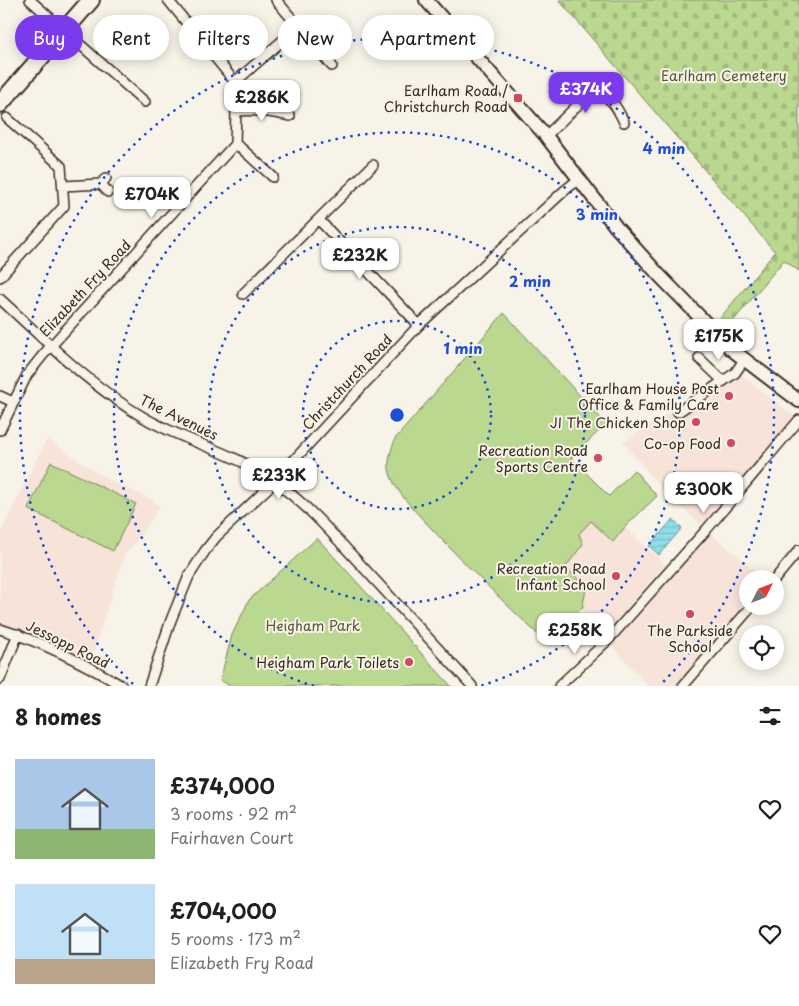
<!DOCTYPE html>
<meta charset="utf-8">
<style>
body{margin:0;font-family:"Playpen Sans",sans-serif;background:#f6f6f6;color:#202124;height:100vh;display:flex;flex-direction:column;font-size:19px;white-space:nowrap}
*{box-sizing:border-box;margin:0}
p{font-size:16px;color:#757577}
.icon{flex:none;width:28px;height:28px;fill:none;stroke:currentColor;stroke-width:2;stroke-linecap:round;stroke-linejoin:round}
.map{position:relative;height:686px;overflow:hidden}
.panel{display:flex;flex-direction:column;background:#fff;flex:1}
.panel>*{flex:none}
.hud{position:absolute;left:15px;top:15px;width:500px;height:45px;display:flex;gap:10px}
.needle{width:32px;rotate:48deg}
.tools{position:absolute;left:739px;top:570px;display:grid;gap:10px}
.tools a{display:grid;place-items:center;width:45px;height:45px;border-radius:50%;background:#fff;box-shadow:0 2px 12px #0003;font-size:25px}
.price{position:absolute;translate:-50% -42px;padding:0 11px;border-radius:10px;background:#fff;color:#222;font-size:16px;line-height:32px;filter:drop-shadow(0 1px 2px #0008)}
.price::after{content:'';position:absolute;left:50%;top:30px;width:15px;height:11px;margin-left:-8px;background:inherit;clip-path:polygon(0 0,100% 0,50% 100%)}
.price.active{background:#7c3aed;color:#fff}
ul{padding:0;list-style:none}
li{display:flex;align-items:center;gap:15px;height:125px;padding:0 15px}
li span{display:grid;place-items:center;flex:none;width:140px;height:100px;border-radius:0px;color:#555}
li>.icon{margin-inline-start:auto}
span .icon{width:60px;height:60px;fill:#fffc;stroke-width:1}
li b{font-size:21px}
h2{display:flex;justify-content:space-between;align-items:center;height:60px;padding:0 15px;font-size:21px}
.tag{padding:0 18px;border-radius:22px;background:#fff;box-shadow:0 2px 12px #0003;font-size:18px;line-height:45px}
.tag.active{background:#7c3aed;color:#fff}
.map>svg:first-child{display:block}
.built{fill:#f7e3d8}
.cemetery{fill:url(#cemetery-stones);stroke:#7a8157}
.park{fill:#bad890;stroke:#7a8157}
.water{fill:url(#water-rules);stroke:#6c9697}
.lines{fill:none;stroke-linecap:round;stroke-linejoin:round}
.street-casing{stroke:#3b2a1e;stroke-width:12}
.secondary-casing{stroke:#3b2a1e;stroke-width:16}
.highway-casing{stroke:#3b2a1e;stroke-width:20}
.street{stroke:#f7f3e8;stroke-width:9}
.secondary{stroke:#f7f3e8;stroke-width:12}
.highway{stroke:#f7f3e8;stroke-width:16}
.ring{fill:none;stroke:#1d4ed8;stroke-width:2.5;stroke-dasharray:2.5 5}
.poi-dot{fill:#d1495b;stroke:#f7f3e8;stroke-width:2}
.labels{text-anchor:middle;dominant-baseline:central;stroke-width:4;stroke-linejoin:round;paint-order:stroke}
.park-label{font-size:14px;fill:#5b563a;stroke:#f7f3e8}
.poi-label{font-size:14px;fill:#3b2a1e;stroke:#f7f3e8;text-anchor:end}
.street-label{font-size:14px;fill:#3b2a1e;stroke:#f7f3e8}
.centre{fill:#1d4ed8;stroke:#f7f3e8;stroke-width:2.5}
.ring-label{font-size:15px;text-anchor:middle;font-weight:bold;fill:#1d4ed8;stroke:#f7f3e8;stroke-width:4;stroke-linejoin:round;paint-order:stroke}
</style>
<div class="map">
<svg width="799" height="686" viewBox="0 0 799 686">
<defs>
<pattern id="cemetery-stones" width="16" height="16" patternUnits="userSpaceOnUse" patternTransform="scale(1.25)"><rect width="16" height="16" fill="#bad890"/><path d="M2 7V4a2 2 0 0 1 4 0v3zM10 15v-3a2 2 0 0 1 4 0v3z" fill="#a1ba7c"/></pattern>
<pattern id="water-rules" width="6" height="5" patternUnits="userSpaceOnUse" patternTransform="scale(1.25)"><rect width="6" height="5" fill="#8ddee8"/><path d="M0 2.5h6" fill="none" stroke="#7bbfc7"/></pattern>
</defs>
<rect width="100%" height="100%" fill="#f7f3e8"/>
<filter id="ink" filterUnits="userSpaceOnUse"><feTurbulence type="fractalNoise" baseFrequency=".02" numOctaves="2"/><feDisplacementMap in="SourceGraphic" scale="10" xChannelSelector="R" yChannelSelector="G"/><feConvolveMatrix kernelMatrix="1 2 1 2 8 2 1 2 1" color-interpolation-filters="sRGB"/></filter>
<g filter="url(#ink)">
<g class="built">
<path d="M 735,370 L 795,417 L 702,525 L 668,496 L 623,442 Z"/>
<path d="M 47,439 L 105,478 L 150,499 L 160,506 L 133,546 L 125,553 L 90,662 L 52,645 L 0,625 L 0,534 Z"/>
<path d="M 591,521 L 612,542 L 625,527 L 666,565 L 605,634 L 582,609 L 587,585 L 565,568 L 583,544 L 579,534 Z"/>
<path d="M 710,533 L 765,579 L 748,579 L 747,604 L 696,666 L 675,686 L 648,686 L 612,646 Z"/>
</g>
<path class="cemetery" d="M 559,0 L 799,0 L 799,271 L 784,260 L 729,326 L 720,318 L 775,252 Z"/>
<g class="park">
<path d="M 504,313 L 606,424 L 571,458 L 609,496 L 634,470 L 657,496 L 625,527 L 613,542 L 591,521 L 579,534 L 583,544 L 565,568 L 587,585 L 582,609 L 548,644 C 508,606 468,568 431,528 C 417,513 392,489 389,469 C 388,458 392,448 395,439 Z"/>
<path d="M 51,462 L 136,504 L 113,551 L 28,509 Z"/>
<path d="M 317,538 L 451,686 L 230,686 L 220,680 L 232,635 L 249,600 Z"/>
</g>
<path class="water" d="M 673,519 L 682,528 L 659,555 L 649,546 Z"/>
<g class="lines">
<defs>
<g id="street">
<path d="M 30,0 L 145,102"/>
<path d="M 276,0 L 332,66"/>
<path d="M 235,82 L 298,27"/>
<path d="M 236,111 C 255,109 271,112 290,116"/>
<path d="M 546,136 L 594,89 C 612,100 615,103 624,122"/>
<path d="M 235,144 L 242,149 L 273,177"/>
<path d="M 101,184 L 108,192"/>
<path d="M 63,186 L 101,184 L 106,178"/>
<path d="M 319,220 L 419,325"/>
<path d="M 0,277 L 64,206 L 61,166 L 7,118"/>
<path d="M 243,294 L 373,165"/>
<path d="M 0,299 C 45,340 90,386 143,417 C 185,442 235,452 275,482 C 308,505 335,537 362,566 C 399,606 436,646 472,686"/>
<path d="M 699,358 L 723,381"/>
<path d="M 0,396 L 13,402"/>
<path d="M 678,412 L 735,373 L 744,360"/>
<path d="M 0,430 L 27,375 L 43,355 L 235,144 L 236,111 L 235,82 L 168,0"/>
<path d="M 775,579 L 799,550"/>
<path d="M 0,629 C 42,642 84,663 122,686"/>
<path d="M 0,679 L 18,634"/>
<path d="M 149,686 L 171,620 L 189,576 L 205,551 L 216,537 L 269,487 L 419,325 L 564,191 L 579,179"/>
<path d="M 559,686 L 608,640 L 707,529 L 799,420"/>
<path d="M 683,686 L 752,606"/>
</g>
<path id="secondary" d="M 426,0 L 546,136 L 616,227 L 659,275 L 731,349 L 799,401"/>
<path id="highway" d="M 0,104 L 91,0"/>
</defs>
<use href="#street" class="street-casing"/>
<use href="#secondary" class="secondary-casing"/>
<use href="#highway" class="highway-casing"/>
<use href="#street" class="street"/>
<use href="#secondary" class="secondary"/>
<use href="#highway" class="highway"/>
</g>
</g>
<g class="ring">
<circle cx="397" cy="415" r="94"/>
<circle cx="397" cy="415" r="188"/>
<path d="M314 686A283 283 0 1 1 480 686"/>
<path d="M133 684A377 377 0 1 1 661 684"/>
</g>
<g class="poi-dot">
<rect x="513" y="93" width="10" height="10" rx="2.5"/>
<circle cx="729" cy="396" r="5"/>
<circle cx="696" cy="422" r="5"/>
<circle cx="731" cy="443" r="5"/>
<circle cx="598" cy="458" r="5"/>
<circle cx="616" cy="576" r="5"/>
<circle cx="690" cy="614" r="5"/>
<circle cx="409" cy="662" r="5"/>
</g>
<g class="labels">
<g class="park-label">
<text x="724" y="75">Earlham Cemetery</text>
<text x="313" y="625">Heigham Park</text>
</g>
<g class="poi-label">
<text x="508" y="90">Earlham Road /<tspan x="508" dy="16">Christchurch Road</tspan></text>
<text x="719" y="388">Earlham House Post<tspan x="719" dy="16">Office &amp; Family Care</tspan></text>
<text x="686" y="422">JI The Chicken Shop</text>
<text x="721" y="443">Co-op Food</text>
<text x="588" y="450">Recreation Road<tspan x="588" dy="16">Sports Centre</tspan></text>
<text x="606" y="568">Recreation Road<tspan x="606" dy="16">Infant School</tspan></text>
<text x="690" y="630" text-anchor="middle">The Parkside<tspan x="690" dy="16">School</tspan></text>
<text x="399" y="662">Heigham Park Toilets</text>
</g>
<g class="street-label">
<text transform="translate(85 288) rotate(-47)">Elizabeth Fry Road</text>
<text transform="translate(347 382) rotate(-47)">Christchurch Road</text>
<text transform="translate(179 417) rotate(26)">The Avenues</text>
<text transform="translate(68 644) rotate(26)">Jessopp Road</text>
</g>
</g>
<circle cx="397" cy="415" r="8" class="centre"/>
<g class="ring-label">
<text x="664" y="154">4 min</text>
<text x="597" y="220">3 min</text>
<text x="530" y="287">2 min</text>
<text x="463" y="354">1 min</text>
</g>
</svg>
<div class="tools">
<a><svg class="needle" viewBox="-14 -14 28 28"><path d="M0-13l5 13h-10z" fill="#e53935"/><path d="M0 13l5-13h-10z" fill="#757577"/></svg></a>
<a><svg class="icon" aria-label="locate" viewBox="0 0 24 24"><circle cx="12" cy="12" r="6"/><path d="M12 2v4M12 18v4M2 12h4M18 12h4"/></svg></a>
</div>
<b class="price active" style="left:586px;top:114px">£374K</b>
<b class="price" style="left:262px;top:122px">£286K</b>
<b class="price" style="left:152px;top:219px">£704K</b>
<b class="price" style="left:360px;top:280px">£232K</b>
<b class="price" style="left:719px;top:361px">£175K</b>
<b class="price" style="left:279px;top:500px">£233K</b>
<b class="price" style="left:704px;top:514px">£300K</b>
<b class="price" style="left:575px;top:655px">£258K</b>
<div class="hud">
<a class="tag active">Buy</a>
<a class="tag">Rent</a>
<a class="tag">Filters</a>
<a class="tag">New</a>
<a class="tag">Apartment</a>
</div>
</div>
<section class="panel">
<h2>8 homes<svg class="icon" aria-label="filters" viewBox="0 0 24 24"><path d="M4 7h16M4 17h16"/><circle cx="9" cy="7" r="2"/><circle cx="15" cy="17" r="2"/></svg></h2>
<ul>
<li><span style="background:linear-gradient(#a9c7e8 70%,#8fb573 0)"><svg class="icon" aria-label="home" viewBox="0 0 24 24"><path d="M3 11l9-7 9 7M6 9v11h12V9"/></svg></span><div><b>£374,000</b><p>3 rooms · 92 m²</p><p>Fairhaven Court</p></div><svg class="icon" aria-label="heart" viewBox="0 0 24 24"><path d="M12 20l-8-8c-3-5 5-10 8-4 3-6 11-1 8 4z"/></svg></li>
<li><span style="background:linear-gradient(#bfe0f5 75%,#b9a48a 0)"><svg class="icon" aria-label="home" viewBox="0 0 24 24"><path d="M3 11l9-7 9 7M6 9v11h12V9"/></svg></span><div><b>£704,000</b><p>5 rooms · 173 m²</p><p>Elizabeth Fry Road</p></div><svg class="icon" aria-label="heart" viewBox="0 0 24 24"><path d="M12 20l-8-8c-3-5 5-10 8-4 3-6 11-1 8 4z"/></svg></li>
</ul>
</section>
